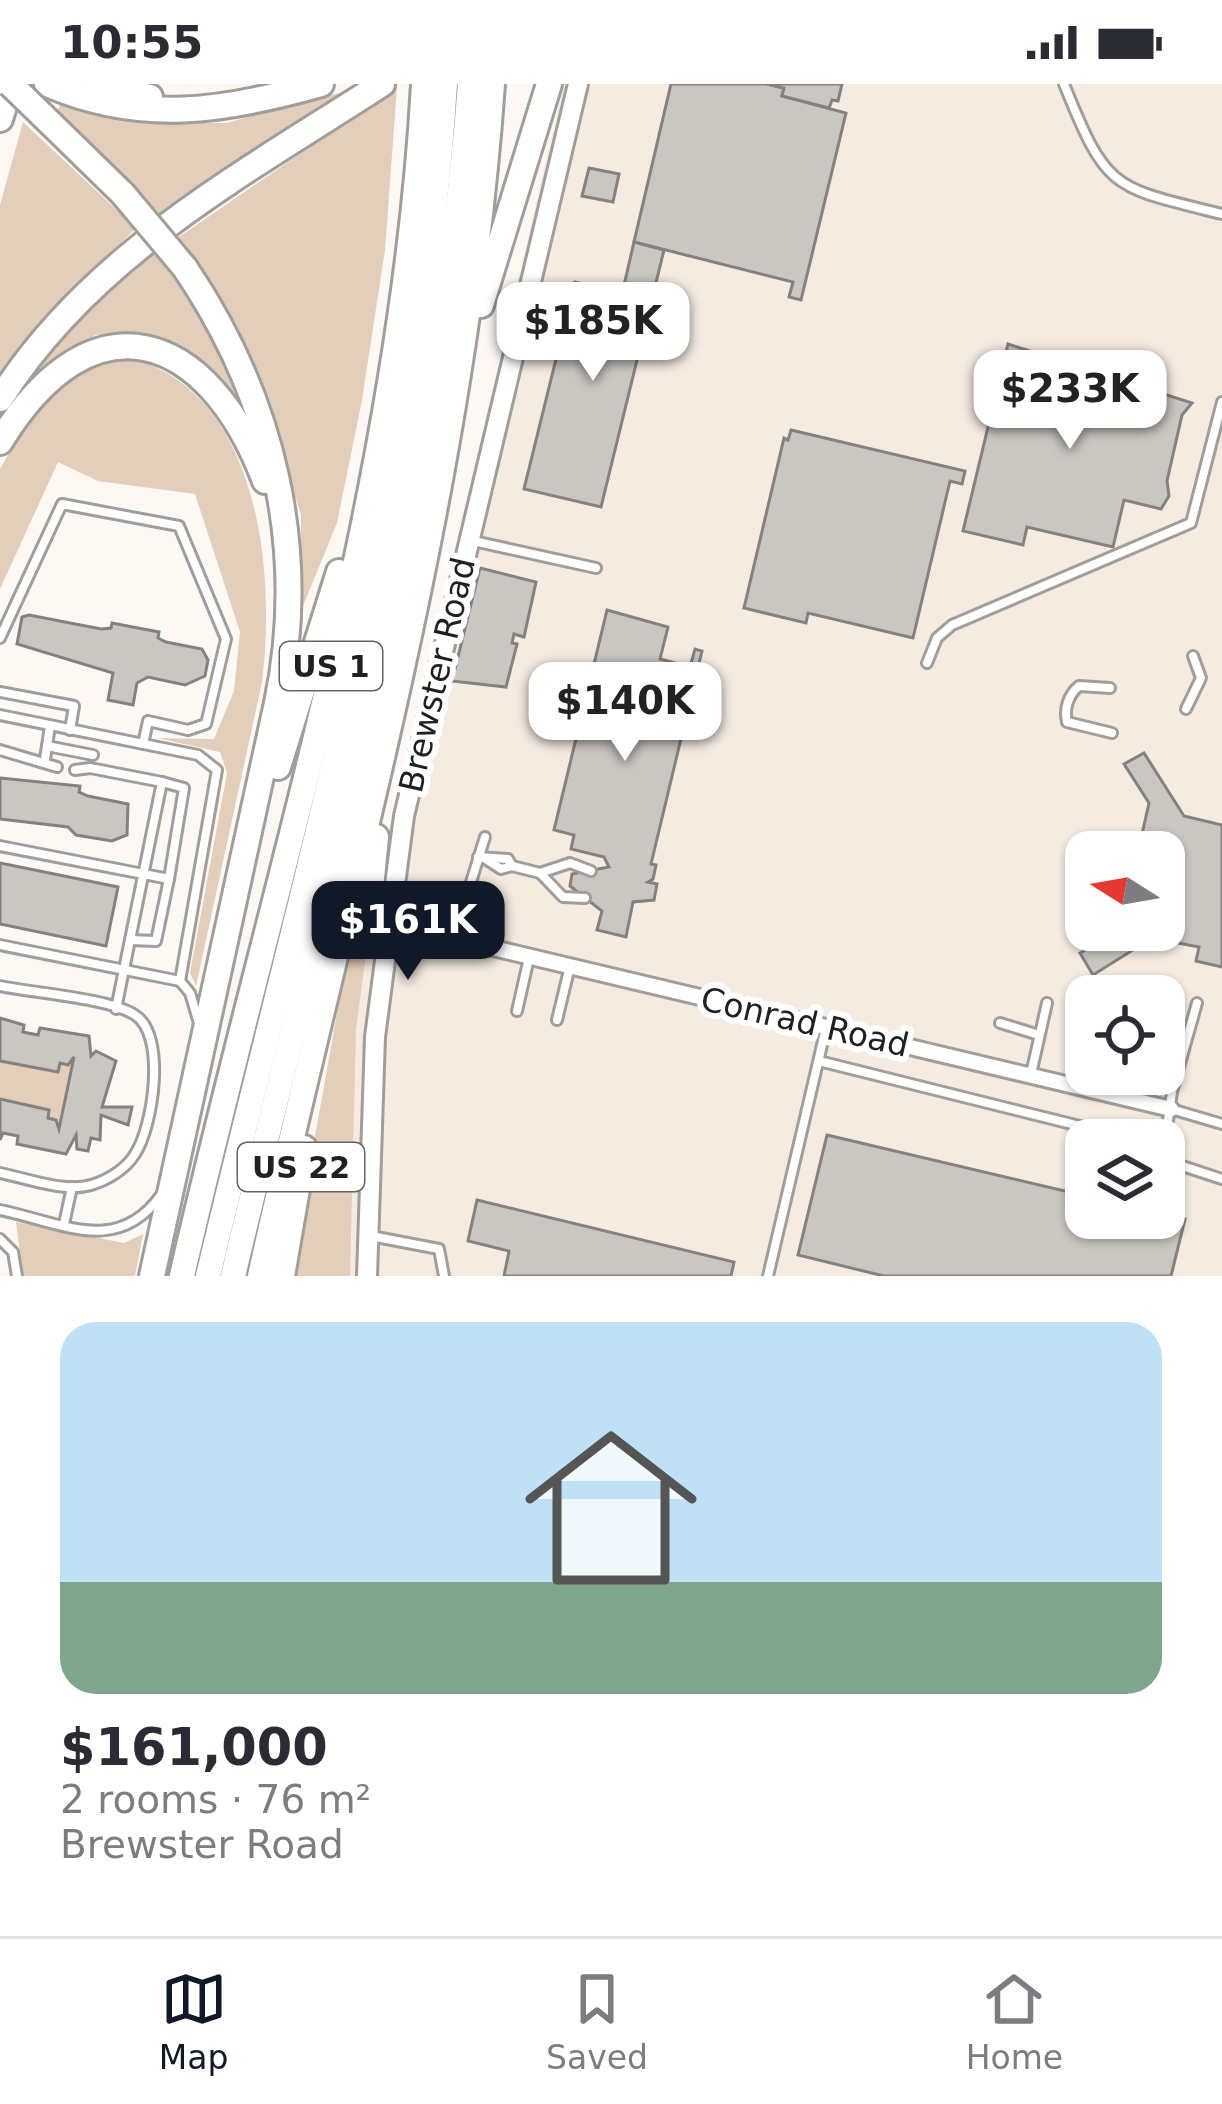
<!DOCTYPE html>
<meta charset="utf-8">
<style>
body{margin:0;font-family:"DejaVu Sans",sans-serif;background:#f2f2f3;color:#2b2b33;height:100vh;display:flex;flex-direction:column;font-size:45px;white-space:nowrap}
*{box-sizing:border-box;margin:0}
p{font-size:39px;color:#7c7c81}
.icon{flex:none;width:66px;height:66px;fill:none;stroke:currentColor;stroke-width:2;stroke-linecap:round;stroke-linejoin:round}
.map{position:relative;height:1192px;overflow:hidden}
.side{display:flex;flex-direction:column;background:#fff;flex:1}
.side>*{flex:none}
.needle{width:78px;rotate:281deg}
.tools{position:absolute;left:1065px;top:747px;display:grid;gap:24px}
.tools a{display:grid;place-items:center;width:120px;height:120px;border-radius:24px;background:#fff;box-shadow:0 3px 9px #0004;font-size:60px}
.price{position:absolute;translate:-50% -102px;padding:0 27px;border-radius:24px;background:#fff;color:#222;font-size:39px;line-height:78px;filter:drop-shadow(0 3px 6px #0008)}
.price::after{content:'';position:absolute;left:50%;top:72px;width:36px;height:27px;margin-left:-18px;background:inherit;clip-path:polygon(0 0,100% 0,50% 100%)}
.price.active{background:#111827;color:#fff}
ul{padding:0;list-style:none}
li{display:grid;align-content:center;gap:24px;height:636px;padding:0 60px}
li span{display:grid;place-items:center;height:372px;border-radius:36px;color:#555}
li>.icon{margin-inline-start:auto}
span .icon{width:216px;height:216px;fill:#fffc;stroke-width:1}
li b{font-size:51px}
.status{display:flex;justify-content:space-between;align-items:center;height:84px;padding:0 60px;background:#fff;direction:ltr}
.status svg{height:33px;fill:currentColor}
.tab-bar{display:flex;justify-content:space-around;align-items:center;height:168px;border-top:3px solid #e1e1e2;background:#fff;font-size:33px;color:#7c7c81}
.tab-bar a{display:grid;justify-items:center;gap:6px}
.tab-bar .active{color:#111827}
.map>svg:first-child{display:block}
.built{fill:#f5ebe1;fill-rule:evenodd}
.green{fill:#e2ceba}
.building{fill:#cac6c1;stroke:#85817e;stroke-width:3}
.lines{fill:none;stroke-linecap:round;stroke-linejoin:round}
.service-casing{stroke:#a19d99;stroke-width:14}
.minor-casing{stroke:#a19d99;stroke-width:20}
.tertiary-casing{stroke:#a19d99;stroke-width:24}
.motorway-casing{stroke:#a19d99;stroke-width:30}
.service{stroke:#fff;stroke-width:8}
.minor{stroke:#fff;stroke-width:14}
.tertiary{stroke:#fff;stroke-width:18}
.motorway{stroke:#fff;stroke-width:24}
.motorway-bridge-casing{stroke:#a19d99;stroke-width:30;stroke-linecap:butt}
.motorway-bridge{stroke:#fff;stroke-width:24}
.labels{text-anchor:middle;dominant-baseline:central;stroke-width:12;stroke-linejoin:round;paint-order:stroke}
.shield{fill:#fff;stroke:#646362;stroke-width:3}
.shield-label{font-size:30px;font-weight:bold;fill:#21201e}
.street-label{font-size:33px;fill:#21201e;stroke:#fff}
</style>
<div class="status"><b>10:55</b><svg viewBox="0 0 49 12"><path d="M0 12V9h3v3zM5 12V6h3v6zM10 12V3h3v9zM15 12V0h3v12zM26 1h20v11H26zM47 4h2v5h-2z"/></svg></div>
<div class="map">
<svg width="1222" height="1192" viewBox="0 0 1222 1192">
<rect width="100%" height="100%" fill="#fdf8f4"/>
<path class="built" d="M 564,0 L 1222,0 L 1222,1192 L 297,1192 L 333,987 ZM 1086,768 L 1164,768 L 1164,846 L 1086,846 ZM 1086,912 L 1164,912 L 1164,990 L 1086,990 ZM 1086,1056 L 1164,1056 L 1164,1134 L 1086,1134 Z"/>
<g class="green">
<path d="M 397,3 L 385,166 L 362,316 L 337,439 L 301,527 L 301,431 L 255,284 L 179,153 Z"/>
<path d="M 343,8 L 159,133 L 56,29 L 61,20 L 150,39 L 226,39 Z"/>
<path d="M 23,38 L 136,144 L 44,234 L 0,299 L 0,121 Z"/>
<path d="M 151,160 L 209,244 L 261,361 L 198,276 L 149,252 L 95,251 L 27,301 L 80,226 Z"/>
<path d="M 127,273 C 259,306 276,485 262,598 L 196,902 L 190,889 L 227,689 L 220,668 L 157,654 L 214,655 L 234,607 L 240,548 L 195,410 L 98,397 L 58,378 L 0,505 L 0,385 L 38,318 L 90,279 Z"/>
<path d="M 358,812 L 368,855 L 356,945 L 350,1192 L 290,1192 Z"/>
<path d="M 74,973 L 59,1045 L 56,1036 L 48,1034 L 48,1026 L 0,1015 L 0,977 L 57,988 L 60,979 L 67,980 Z"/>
<path d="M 16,1138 L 124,1159 L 143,1150 L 135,1192 L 23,1192 Z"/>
</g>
<g class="building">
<path d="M 671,0 L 767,0 L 784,4 L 782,12 L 846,29 L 801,216 L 789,213 L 793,198 L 634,158 Z"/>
<path d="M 767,0 L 842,0 L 838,17 L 832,16 L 829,24 L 782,12 L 784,4 Z"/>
<path d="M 589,84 L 619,90 L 613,118 L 582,112 Z"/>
<path d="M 634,158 L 664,166 L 601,423 L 524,405 L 575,198 L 622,210 Z"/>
<path d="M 1008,260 L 1192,319 L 1182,331 L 1167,397 L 1169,412 L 1161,425 L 1124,416 L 1113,463 L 1027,443 L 1023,461 L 963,447 Z"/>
<path d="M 791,346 L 965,387 L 962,400 L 950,397 L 913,554 L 808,529 L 806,539 L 744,524 L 784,354 L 788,356 Z"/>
<path d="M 480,484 L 536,498 L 524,553 L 514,550 L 512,559 L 517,560 L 506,603 L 452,597 Z"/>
<path d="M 607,526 L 668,543 L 660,575 L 690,583 L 695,565 L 702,567 L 651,780 L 656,781 L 653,795 L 648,798 L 657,800 L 654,816 L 633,818 L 626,853 L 597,846 L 602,827 L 570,802 L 572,790 L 609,783 L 604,773 L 571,765 L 574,751 L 554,746 Z"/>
<path d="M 29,531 L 101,545 L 111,544 L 112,539 L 159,548 L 158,554 L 166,558 L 202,565 L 208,576 L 205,592 L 185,601 L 148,593 L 137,599 L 133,621 L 108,616 L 113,589 L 17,560 L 22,533 Z"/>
<path d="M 1144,669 L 1184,732 L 1222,741 L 1222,883 L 1196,877 L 1199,863 L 1152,854 L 1093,891 L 1080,869 L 1120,846 L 1164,846 L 1164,768 L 1138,768 L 1149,719 L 1124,680 Z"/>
<path d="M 0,694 L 80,702 L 79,708 L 88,712 L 128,720 L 127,751 L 112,757 L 76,751 L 68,743 L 0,735 Z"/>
<path d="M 0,779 L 118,803 L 106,862 L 0,840 Z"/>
<path d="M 0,934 L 24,941 L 23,948 L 38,951 L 40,944 L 89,952 L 91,972 L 96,967 L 116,977 L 102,1023 L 132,1023 L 128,1041 L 101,1031 L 100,1056 L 91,1054 L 88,1067 L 77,1065 L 76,1051 L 66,1070 L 17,1060 L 18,1052 L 3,1049 L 0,1056 L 0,1015 L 49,1026 L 48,1034 L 56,1036 L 59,1045 L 74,973 L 68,981 L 60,979 L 58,988 L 0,977 Z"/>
<path d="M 827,1051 L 1086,1112 L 1086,1134 L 1164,1130 L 1185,1135 L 1171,1192 L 884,1192 L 798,1171 Z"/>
<path d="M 477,1116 L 734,1178 L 731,1192 L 504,1192 L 509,1167 L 468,1157 Z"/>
</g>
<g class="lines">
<defs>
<g id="service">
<path d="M 1064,0 C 1107,107 1112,103 1222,130"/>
<path d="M 469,456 L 596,484"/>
<path d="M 0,554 L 62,420 L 179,442 L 226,555 L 206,640 L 188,646 L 148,637 L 143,660"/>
<path d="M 927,579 L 937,554 L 952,541 L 1191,439 L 1222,318"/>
<path d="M 1110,604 L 1079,602 C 1068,611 1064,625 1067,638 L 1112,649"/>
<path d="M 0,608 L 74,622 L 70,646"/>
<path d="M 1186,625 L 1201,594 L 1193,572"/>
<path d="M 0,631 L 198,671 L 217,686 L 180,897"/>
<path d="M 47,662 L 93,671"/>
<path d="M 0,666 L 57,683"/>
<path d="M 45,675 L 50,642"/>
<path d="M 75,686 L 90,684 L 162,698"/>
<path d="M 0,762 L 169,795 L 184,704 L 162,698 C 147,774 131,849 116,925"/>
<path d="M 478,773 L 508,775 L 512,782 L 540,789"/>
<path d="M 484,774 L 501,785 L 512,782"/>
<path d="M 585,814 L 563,813 L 540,789 L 570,779 L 591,787"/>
<path d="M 454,853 L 485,753"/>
<path d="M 130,856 L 156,857 L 169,795"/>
<path d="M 0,861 L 180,897 L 190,909 L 198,936"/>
<path d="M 0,902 C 33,909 109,914 135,931 C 167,951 153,1043 135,1070 C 126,1085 108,1096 91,1101 C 64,1109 26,1094 0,1089"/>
<path d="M 517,927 L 529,874"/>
<path d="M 557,936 L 570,882"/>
<path d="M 1000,939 L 1039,951"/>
<path d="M 819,977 L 1136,1056"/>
<path d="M 1031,990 L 1047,919"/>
<path d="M 1171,1025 L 1222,1040"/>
<path d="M 1164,1065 L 1172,1008 L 1197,919"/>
<path d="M 1164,1076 L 1222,1095"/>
<path d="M 0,1126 C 63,1139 117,1172 161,1111"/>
<path d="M 64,1140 L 72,1103"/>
<path d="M 371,1152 L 439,1165 L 444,1192"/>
<path d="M 0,1155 L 13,1168 L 17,1192"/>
<path d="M 768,1192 L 826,944"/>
</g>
<path id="minor" d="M 388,839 L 1171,1025"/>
<path id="tertiary" d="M 367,1192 L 375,953 L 404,732 L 578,0"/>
<g id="motorway">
<path d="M 47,0 C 142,41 225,27 321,0"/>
<path d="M 95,0 L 150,13"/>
<path d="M 41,30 L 123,110"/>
<path d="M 0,35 L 11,0"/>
<path d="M 481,221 L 549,0"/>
<path d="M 0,315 C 91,171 243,90 382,0"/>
<path d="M 0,358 C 92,207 208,246 265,397"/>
<path d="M 278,683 L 339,488"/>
<path d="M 376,753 L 370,814 L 388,839"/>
<path d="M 152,1192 L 277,619 C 309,465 273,314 185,184"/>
<path d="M 182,1192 C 272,798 402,406 424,0"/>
<path d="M 208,1192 C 302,799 419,405 445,0"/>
<path d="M 233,1192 C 327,798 439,406 470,0"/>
<path d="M 260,1192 C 348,797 464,405 492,0"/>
<path d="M 282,1192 L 304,1064"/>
</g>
</defs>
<use href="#service" class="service-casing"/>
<use href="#minor" class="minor-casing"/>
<use href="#tertiary" class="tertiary-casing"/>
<use href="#motorway" class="motorway-casing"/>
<use href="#service" class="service"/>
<use href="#minor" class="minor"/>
<use href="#tertiary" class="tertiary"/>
<use href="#motorway" class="motorway"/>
<defs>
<g id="motorway-bridge">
<path d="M 10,0 L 41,30"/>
<path d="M 123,110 L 185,184"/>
</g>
</defs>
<use href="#motorway-bridge" class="motorway-bridge-casing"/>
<use href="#motorway-bridge" class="motorway-bridge"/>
</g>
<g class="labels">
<g class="shield">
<rect x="280" y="558" width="102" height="48" rx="9"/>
<rect x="238" y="1059" width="126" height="48" rx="9"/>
</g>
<g class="shield-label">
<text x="331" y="582">US 1</text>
<text x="301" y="1083">US 22</text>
</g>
<g class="street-label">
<text transform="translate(437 591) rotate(-77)">Brewster Road</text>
<text transform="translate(805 938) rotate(13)">Conrad Road</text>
</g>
</g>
</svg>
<div class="tools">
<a><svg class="needle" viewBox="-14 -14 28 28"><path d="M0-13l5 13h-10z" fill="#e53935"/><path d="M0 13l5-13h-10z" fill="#7c7c81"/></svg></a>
<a><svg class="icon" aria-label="locate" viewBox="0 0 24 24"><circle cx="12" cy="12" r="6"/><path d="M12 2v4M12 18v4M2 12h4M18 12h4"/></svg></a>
<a><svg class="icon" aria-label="layers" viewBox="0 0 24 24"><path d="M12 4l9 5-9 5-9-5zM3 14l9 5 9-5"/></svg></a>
</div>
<b class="price" style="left:593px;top:300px">$185K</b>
<b class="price" style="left:1070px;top:368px">$233K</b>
<b class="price" style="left:625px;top:680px">$140K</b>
<b class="price active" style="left:408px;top:899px">$161K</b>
</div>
<section class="side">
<ul>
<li><span style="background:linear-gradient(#bfe0f5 70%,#7fa58c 0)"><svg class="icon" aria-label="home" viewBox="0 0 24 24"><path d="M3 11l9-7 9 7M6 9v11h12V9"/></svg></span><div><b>$161,000</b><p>2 rooms · 76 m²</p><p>Brewster Road</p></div></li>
</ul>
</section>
<nav class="tab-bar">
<a class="active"><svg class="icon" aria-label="map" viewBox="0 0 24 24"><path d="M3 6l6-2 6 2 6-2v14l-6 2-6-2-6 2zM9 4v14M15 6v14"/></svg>Map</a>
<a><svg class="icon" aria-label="saved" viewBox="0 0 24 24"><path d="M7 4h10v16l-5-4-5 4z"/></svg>Saved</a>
<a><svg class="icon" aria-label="home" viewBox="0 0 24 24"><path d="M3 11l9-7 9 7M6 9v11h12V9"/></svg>Home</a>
</nav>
